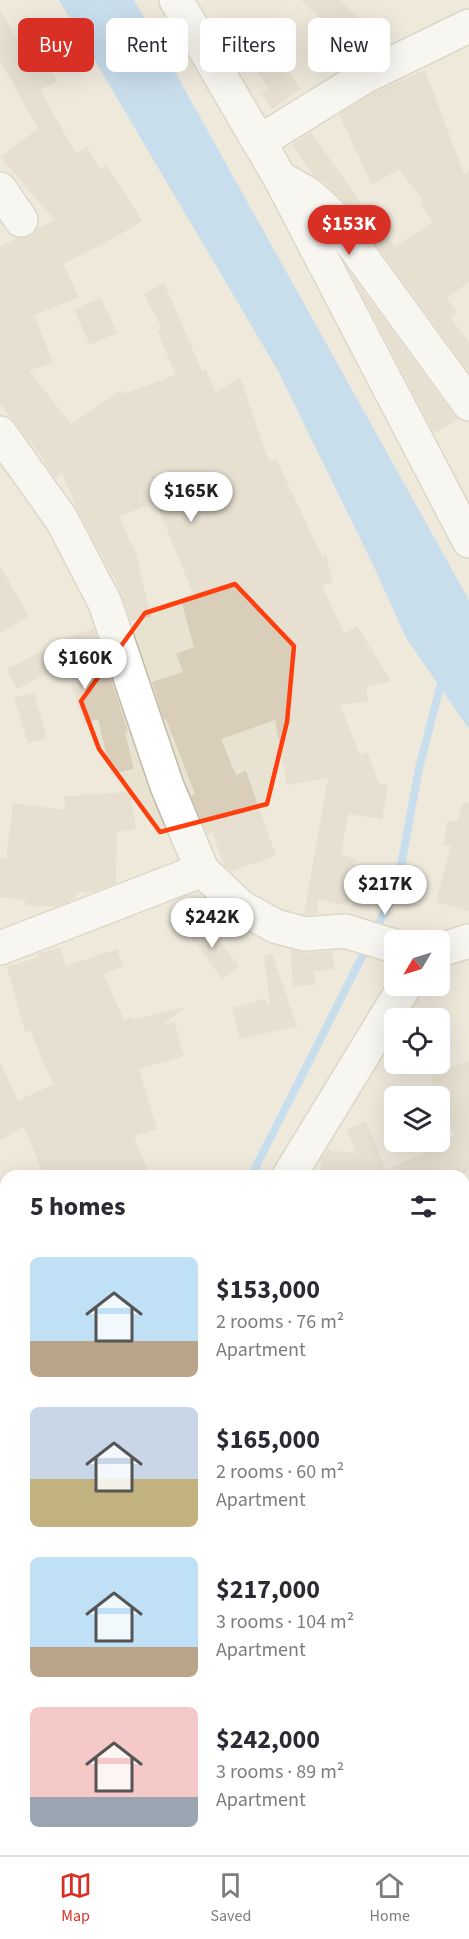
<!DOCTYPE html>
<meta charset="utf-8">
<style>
body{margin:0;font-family:"Source Sans 3",sans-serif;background:#f7f7f7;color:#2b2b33;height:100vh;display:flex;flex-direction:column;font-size:22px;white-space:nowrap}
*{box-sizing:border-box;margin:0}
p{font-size:20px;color:#7c7c81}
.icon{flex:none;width:33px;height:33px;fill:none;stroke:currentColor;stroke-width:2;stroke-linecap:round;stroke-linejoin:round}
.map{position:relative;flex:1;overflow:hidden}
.details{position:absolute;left:0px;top:1170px;width:470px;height:686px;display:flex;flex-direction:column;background:#fff;border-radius:18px 18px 0 0;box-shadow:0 6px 24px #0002}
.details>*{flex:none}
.banner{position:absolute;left:18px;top:18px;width:434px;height:54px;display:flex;gap:12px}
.needle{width:39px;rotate:232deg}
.buttons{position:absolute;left:384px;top:930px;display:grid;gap:12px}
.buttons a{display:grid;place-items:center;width:66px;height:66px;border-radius:9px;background:#fff;box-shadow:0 6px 24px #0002;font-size:30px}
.price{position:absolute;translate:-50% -51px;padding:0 14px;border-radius:21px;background:#fff;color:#222;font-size:20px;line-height:39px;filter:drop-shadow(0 2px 3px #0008)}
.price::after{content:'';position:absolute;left:50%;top:36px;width:18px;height:14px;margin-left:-9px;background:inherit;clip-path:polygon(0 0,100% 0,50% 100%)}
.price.selected{background:#d93025;color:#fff}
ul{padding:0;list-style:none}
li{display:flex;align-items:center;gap:18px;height:150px;padding:0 30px}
li span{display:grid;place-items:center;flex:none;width:168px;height:120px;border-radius:9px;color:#555}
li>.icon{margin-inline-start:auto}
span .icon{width:72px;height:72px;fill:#fffc;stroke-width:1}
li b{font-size:26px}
h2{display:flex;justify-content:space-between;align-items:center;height:72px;padding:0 30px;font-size:26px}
.chip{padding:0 21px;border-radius:9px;background:#fff;box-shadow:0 6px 24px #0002;font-size:21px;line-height:54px}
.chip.selected{background:#d93025;color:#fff}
.tabs{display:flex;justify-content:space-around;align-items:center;height:84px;border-top:2px solid #e1e1e2;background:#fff;font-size:16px;color:#7c7c81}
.tabs a{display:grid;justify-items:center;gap:3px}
.tabs .selected{color:#d93025}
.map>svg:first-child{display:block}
.residential{fill:#e8e2d0;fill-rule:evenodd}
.water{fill:#98cbf7}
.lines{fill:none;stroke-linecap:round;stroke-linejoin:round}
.stream{stroke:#98cbf7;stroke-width:8}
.building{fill:#d9ceba}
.minor-casing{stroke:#c2baa8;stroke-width:36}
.minor{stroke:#fff;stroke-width:33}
.marked{fill:none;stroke:#ff3e0e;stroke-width:4.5;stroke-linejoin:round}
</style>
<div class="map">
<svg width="469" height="1855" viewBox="0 0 469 1855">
<rect width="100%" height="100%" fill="#f3efe3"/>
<path class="residential" d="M 0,0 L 469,0 L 469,1855 L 0,1855 ZM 394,940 L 440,940 L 440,986 L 394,986 ZM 394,1018 L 440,1018 L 440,1064 L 394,1064 ZM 394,1096 L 440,1096 L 440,1142 L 394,1142 ZM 6,1176 L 464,1176 L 464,1850 L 6,1850 Z"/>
<path class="water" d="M 59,0 L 134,0 L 155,36 L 469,600 L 469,729 L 406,638 L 375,569 L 277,369 Z"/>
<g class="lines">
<g class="stream">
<path d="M 375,931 L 397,887 L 419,768 L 442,680"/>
<path d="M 251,1176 L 368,945"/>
<path d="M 0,1592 L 6,1585"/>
<path d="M 0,1817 L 6,1830"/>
<path d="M 15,1850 L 18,1855"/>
</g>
</g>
<g class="building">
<path d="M 301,0 L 340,0 L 379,38 L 361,57 Z"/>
<path d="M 0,10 L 27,55 L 33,52 L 39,63 L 46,60 L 57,81 L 40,90 L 76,154 L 87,147 L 100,169 L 107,165 L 142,221 L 114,238 L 63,264 L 79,297 L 34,315 L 53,362 L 29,371 L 71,424 L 121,390 L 124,394 L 176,375 L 157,331 L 162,328 L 144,294 L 164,283 L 202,371 L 206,369 L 215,393 L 240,377 L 269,462 L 276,459 L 322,556 L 326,555 L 333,582 L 322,585 L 344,634 L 357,626 L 391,681 L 366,687 L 368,701 L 340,705 L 360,755 L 367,752 L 379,784 L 388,785 L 382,819 L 348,814 L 341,855 L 357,859 L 347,906 L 317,899 L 318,914 L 304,914 L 328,778 L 287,785 L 275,720 L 221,739 L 236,775 L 246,771 L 276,856 L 231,871 L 224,865 L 212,832 L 207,834 L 191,796 L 195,794 L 166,719 L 164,720 L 152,682 L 183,672 L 176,654 L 194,647 L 181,600 L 194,596 L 156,503 L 119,516 L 137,557 L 151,617 L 131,621 L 113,574 L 112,575 L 78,511 L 62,472 L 55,478 L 31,442 L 0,404 L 0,247 L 18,238 L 31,236 L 38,228 L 55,220 L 0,157 L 38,129 L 0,60 Z"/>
<path d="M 265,39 L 301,89 L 272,109 L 262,93 L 269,88 L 244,54 Z"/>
<path d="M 425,70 L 464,174 L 469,171 L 469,282 L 446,298 L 457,312 L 450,317 L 469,342 L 469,372 L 347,205 L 323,181 L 314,176 L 292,144 L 311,132 L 372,219 L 375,217 L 395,247 L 433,222 L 420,203 L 423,201 L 399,169 L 372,185 L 339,114 L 373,93 Z"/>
<path d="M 351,274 L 454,415 L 459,419 L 434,433 Z"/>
<path d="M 101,298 L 117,333 L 90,345 L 74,309 Z"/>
<path d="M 0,566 L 29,616 L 0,633 Z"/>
<path d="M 94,628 L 128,731 L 125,732 L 134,769 L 111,774 L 98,719 L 84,724 L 65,664 L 17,689 L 7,669 L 65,640 L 64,639 Z"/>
<path d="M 34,693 L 47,738 L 28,743 L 14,698 Z"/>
<path d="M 130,792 L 136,829 L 117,832 L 116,883 L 91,893 L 76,892 L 75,899 L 54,907 L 25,905 L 25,900 L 0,897 L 0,858 L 6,858 L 13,803 L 65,810 L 64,796 Z"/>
<path d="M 463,802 L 469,803 L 469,911 L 436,902 L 451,846 L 443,845 L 448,820 L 457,822 Z"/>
<path d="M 202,918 L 239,966 L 222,979 L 186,930 Z"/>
<path d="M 60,947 L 66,966 L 117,949 L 123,967 L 103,974 L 124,1020 L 131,1017 L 132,1020 L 186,1007 L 162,1025 L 174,1022 L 184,1056 L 139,1069 L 157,1129 L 134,1136 L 150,1176 L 44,1176 L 24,1127 L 0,1140 L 0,1062 L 18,1101 L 53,1084 L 30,1030 L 25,1032 L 7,967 L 40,957 L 38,954 Z"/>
<path d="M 290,949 L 306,953 L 332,951 L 334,969 L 314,971 L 316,985 L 293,986 Z"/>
<path d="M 272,954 L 297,1026 L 240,1039 L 232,1008 L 264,999 L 270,1007 L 264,956 Z"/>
<path d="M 469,1060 L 469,1170 L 460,1176 L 320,1176 L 321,1159 L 327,1150 L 356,1153 L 347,1129 L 366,1121 L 386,1170 L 441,1145 L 455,1135 L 430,1077 Z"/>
</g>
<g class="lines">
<defs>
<g id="minor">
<path d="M 176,0 L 280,178 L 469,541"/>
<path d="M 259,142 L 364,77 L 469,26"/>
<path d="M 282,179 L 310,195 L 332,216 L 469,404"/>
<path d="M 0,189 L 21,220"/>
<path d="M 0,433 L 62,520 L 105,603 L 167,786 L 202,870 L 241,907 L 275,926 L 305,934 L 345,931 L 394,946"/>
<path d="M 0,948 L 202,870"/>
<path d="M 440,950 L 469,941"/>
<path d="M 289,1176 L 405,986"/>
<path d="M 464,1391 L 469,1389"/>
<path d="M 0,1491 L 6,1491"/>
<path d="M 464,1552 L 469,1550"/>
<path d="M 464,1622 L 469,1618"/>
<path d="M 0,1660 L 6,1655"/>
<path d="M 464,1679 L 469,1686"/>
<path d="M 0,1769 L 6,1783"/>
<path d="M 34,1850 L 36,1855"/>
<path d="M 467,1855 L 469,1853"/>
</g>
</defs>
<use href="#minor" class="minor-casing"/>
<use href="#minor" class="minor"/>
</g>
<path d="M0 0H469V1855H0ZM 235,584 L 294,646 L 287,722 L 267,804 L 160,832 L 99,749 L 81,701 L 145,613 Z" fill="#f3efe3" fill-opacity=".55" fill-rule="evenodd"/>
<path class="marked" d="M 235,584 L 294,646 L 287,722 L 267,804 L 160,832 L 99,749 L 81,701 L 145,613 Z"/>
</svg>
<div class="buttons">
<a><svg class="needle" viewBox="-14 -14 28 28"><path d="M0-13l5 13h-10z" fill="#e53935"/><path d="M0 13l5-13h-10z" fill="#7c7c81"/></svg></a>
<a><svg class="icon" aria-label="locate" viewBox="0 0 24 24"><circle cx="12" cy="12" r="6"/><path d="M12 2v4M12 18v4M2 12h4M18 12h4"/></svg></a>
<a><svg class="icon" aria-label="layers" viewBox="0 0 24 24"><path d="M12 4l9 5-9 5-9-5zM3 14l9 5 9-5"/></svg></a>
</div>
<b class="price selected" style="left:349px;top:256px">$153K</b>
<b class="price" style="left:191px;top:523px">$165K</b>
<b class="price" style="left:85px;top:690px">$160K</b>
<b class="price" style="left:385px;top:916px">$217K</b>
<b class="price" style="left:212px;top:949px">$242K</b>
<div class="banner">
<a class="chip selected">Buy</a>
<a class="chip">Rent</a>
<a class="chip">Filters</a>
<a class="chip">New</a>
</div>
<section class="details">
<h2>5 homes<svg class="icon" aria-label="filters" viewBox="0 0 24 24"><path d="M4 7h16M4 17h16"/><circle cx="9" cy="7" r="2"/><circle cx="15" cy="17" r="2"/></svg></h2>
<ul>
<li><span style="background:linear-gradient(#bfe0f5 70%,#b9a48a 0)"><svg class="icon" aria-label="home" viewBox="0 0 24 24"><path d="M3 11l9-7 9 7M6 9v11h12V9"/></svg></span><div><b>$153,000</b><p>2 rooms · 76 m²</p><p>Apartment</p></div></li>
<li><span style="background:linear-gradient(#c9d6e8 60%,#c2b280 0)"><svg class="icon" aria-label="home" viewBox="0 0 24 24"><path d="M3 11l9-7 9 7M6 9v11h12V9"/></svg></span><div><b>$165,000</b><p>2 rooms · 60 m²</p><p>Apartment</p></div></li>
<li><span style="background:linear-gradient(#bfe0f5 75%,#b9a48a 0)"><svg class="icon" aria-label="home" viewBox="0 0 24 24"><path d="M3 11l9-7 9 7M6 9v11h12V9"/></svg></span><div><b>$217,000</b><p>3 rooms · 104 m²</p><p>Apartment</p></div></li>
<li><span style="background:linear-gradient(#f6c9c9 75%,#9aa5b1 0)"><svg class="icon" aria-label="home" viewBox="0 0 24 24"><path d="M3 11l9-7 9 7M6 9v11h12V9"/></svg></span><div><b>$242,000</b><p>3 rooms · 89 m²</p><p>Apartment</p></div></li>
</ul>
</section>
</div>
<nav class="tabs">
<a class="selected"><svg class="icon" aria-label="map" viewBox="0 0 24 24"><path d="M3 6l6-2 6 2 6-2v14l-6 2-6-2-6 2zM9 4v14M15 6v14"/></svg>Map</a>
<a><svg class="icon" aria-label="saved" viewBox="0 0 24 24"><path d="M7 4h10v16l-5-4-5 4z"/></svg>Saved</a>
<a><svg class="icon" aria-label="home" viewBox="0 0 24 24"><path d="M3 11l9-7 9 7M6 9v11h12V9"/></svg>Home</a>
</nav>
